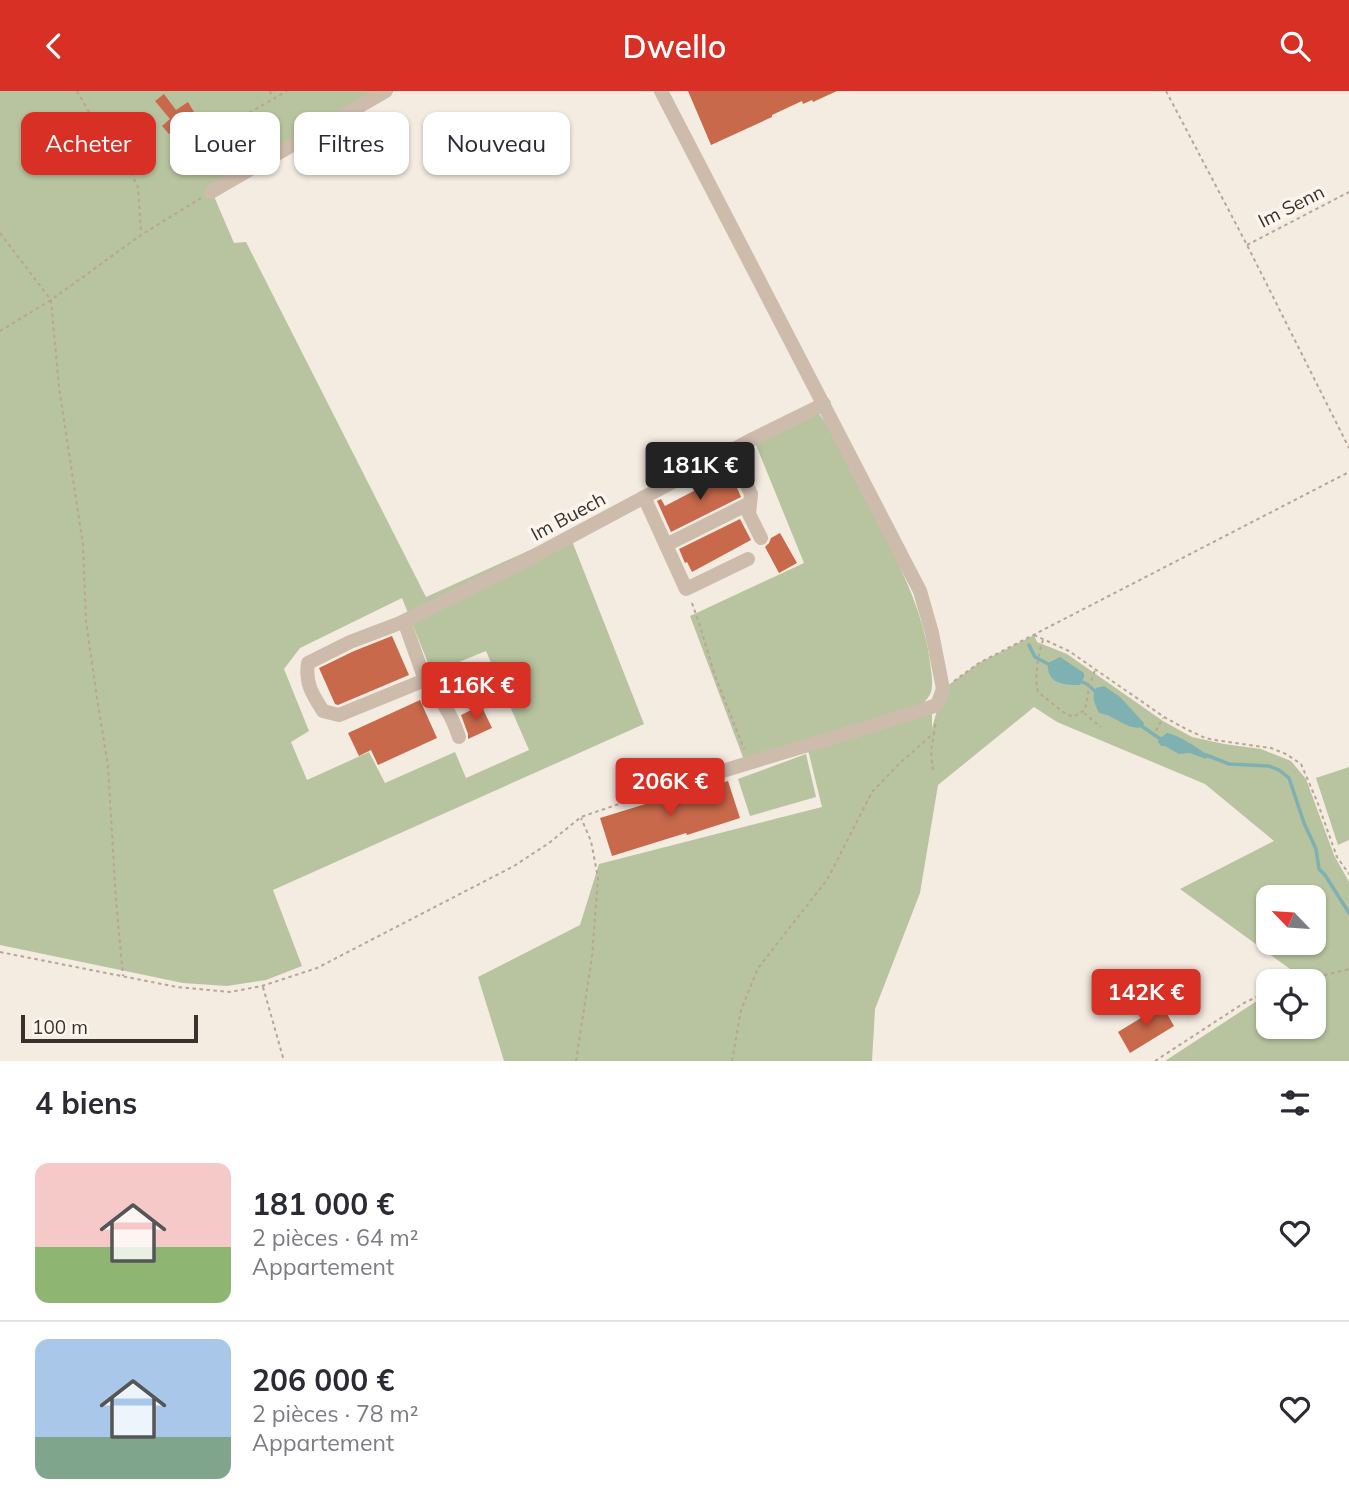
<!DOCTYPE html>
<html lang="fr">
<meta charset="utf-8">
<style>
body{margin:0;font-family:Mulish,sans-serif;background:#f7f7f7;color:#2b2b33;height:100vh;display:flex;flex-direction:column;font-size:26px;white-space:nowrap}
*{box-sizing:border-box;margin:0}
p{font-size:23px;color:#7c7c81}
.icon{flex:none;width:38px;height:38px;fill:none;stroke:currentColor;stroke-width:2;stroke-linecap:round;stroke-linejoin:round}
.map{position:relative;height:970px;overflow:hidden}
.panel{display:flex;flex-direction:column;background:#fff;flex:1}
.panel>*{flex:none}
.guide{position:absolute;left:21px;top:21px;width:700px;height:63px;display:flex;gap:14px}
.needle{width:46px;rotate:295deg}
.fabs{position:absolute;left:1256px;top:794px;display:grid;gap:14px}
.fabs a{display:grid;place-items:center;width:70px;height:70px;border-radius:14px;background:#fff;box-shadow:0 2px 5px #0004;font-size:35px}
.scale{position:absolute;left:21px;bottom:18px;width:177px;box-sizing:border-box;padding-left:7px;border:4px solid #3b302b;border-top:0;font-size:19px;line-height:24px;white-space:nowrap;color:#3b302b;-webkit-text-stroke:5px #fbf5ee;paint-order:stroke}
.price{position:absolute;translate:-50% -60px;padding:0 16px;border-radius:7px;background:#d93025;color:#fff;font-size:23px;line-height:46px;filter:drop-shadow(0 2px 4px #0008)}
.price::after{content:'';position:absolute;left:50%;top:42px;width:21px;height:16px;margin-left:-10px;background:inherit;clip-path:polygon(0 0,100% 0,50% 100%)}
.price.selected{background:#222;color:#fff}
ul{padding:0;list-style:none}
li{display:flex;align-items:center;gap:21px;height:175px;padding:0 35px}
li+li{border-top:2px solid #e1e1e2}
li span{display:grid;place-items:center;flex:none;width:196px;height:140px;border-radius:14px;color:#555}
li>.icon{margin-inline-start:auto}
span .icon{width:84px;height:84px;fill:#fffc;stroke-width:1}
li b{font-size:30px}
h2{display:flex;justify-content:space-between;align-items:center;height:84px;padding:0 35px;font-size:30px}
.chip{padding:0 24px;border-radius:14px;background:#fff;box-shadow:0 2px 5px #0004;font-size:24px;line-height:63px}
.chip.selected{background:#d93025;color:#fff}
header{display:flex;justify-content:space-between;align-items:center;height:91px;padding:0 35px;background:#d93025;color:#fff;font-size:32px;font-weight:600}
.map>svg:first-child{display:block}
.green{fill:#b8c4a0;fill-rule:evenodd}
.water{fill:#7fb0b2}
.lines{fill:none;stroke-linecap:round;stroke-linejoin:round}
.stream{stroke:#7fb0b2;stroke-width:3.5}
.building{fill:#c8694b}
.path{stroke:#b9a596;stroke-width:2;stroke-dasharray:3.5 3.5;stroke-linecap:butt}
.minor{stroke:#cdbbac;stroke-width:14}
.labels{text-anchor:middle;dominant-baseline:central;stroke-width:7;stroke-linejoin:round;paint-order:stroke}
.street-label{font-size:19px;fill:#3b302b;stroke:#fbf5ee}
</style>
<header><svg class="icon" aria-label="back" viewBox="0 0 24 24"><path d="M15 5l-7 7 7 7"/></svg>Dwello<svg class="icon" aria-label="search" viewBox="0 0 24 24"><circle cx="10" cy="10" r="6"/><path d="M15 15l6 6"/></svg></header>
<div class="map">
<svg width="1349" height="970" viewBox="0 0 1349 970">
<rect width="100%" height="100%" fill="#f4ebe1"/>
<g class="green">
<path d="M 0,0 L 379,0 L 213,103 L 234,152 L 246,151 L 426,506 L 559,446 L 572,450 L 644,633 L 273,799 L 302,875 L 266,889 L 227,895 L 183,892 L 0,854 ZM 402,507 L 432,582 L 486,560 L 529,659 L 466,687 L 455,661 L 385,692 L 369,661 L 307,689 L 291,651 L 309,640 L 284,578 L 300,557 Z"/>
<path d="M 816,320 C 826,327 846,371 853,385 C 884,445 925,511 931,579 C 932,586 933,594 931,601 C 930,605 925,610 922,614 L 744,669 L 690,525 L 804,472 L 756,354 Z"/>
<path d="M 1034,544 L 1037,551 L 1067,563 L 1163,630 L 1192,646 L 1224,653 L 1261,658 L 1291,670 L 1306,688 L 1334,764 L 1349,791 L 1349,970 L 1165,970 L 1269,902 L 1269,936 L 1314,936 L 1314,891 L 1286,891 L 1297,883 L 1180,798 L 1274,750 L 1205,693 L 1057,631 L 1034,616 L 938,694 L 920,802 L 875,918 L 872,970 L 504,970 L 478,886 L 580,834 L 599,773 L 822,716 L 808,659 L 932,621 L 932,637 L 943,598 L 979,572 ZM 1269,807 L 1314,807 L 1314,852 L 1269,852 Z"/>
<path d="M 806,663 L 816,706 L 750,725 L 738,688 Z"/>
<path d="M 1349,676 L 1349,749 L 1338,754 L 1316,687 Z"/>
</g>
<g class="water">
<path d="M 1060,566 L 1084,582 L 1084,586 L 1080,594 C 1064,594 1046,593 1048,572 Z"/>
<path d="M 1104,595 L 1120,606 L 1144,632 L 1143,636 C 1126,640 1116,624 1099,622 C 1095,612 1091,608 1096,597 Z"/>
<path d="M 1167,642 C 1178,644 1201,658 1208,665 L 1206,668 L 1190,662 L 1179,663 L 1165,655 L 1161,655 L 1158,651 L 1159,648 Z"/>
</g>
<g class="lines">
<g class="stream">
<path d="M 1029,554 L 1035,566 L 1052,575"/>
<path d="M 1077,589 L 1087,593 L 1097,602"/>
<path d="M 1140,634 L 1162,649"/>
<path d="M 1206,664 L 1229,673 L 1269,675 L 1279,679 L 1289,687 L 1304,732 L 1316,758 L 1319,778 L 1325,784 L 1349,822"/>
</g>
</g>
<g class="building">
<path d="M 688,0 L 837,0 L 813,11 L 812,9 L 803,13 L 802,10 L 772,24 L 772,26 L 711,54 Z"/>
<path d="M 164,3 L 176,19 L 188,11 L 194,21 L 169,43 L 162,35 L 170,28 L 155,10 Z"/>
<path d="M 730,381 L 741,406 L 671,441 L 657,410 L 661,408 L 665,415 Z"/>
<path d="M 740,428 L 751,449 L 692,481 L 687,471 L 685,472 L 679,458 Z"/>
<path d="M 780,442 L 797,472 L 779,482 L 765,456 L 769,452 L 771,447 Z"/>
<path d="M 392,545 L 409,584 L 338,614 L 335,613 L 319,577 L 354,560 Z"/>
<path d="M 420,609 L 437,647 L 378,674 L 371,659 L 359,665 L 348,642 Z"/>
<path d="M 481,614 L 492,637 L 468,648 L 468,643 L 461,624 Z"/>
<path d="M 728,690 L 740,727 L 687,744 L 686,742 L 612,765 L 600,727 L 665,707 L 671,707 L 671,708 Z"/>
<path d="M 1162,914 L 1174,935 L 1130,962 L 1118,941 Z"/>
</g>
<g class="lines">
<g class="path">
<path d="M 77,0 L 89,21 L 120,59 L 138,96 L 141,142"/>
<path d="M 270,0 L 272,7"/>
<path d="M 1166,0 L 1247,154 L 1349,357"/>
<path d="M 220,79 L 207,46 L 287,0"/>
<path d="M 0,142 L 51,209 L 59,296 L 83,454 L 86,530 L 97,607 L 108,675 L 116,809 L 123,885"/>
<path d="M 1247,154 L 1349,101"/>
<path d="M 0,240 L 51,209 L 141,144 L 201,107"/>
<path d="M 692,512 L 701,538 L 714,582 L 744,658"/>
<path d="M 1034,544 L 1069,560 L 1164,626 L 1188,639 L 1205,647 L 1221,650 L 1271,657 L 1286,663 L 1301,673 L 1317,710 L 1337,766 L 1349,783"/>
<path d="M 1043,549 C 1038,564 1034,586 1038,601 L 1063,621 L 1073,626 L 1085,619 L 1089,597 L 1095,579"/>
<path d="M 954,590 L 979,572 L 1349,381"/>
<path d="M 1084,622 L 1101,636"/>
<path d="M 1156,640 L 1163,627"/>
<path d="M 933,679 L 931,661 L 934,642"/>
<path d="M 0,861 L 177,896 L 230,901 L 262,895 L 317,877 L 514,775 L 549,752 L 581,726 L 654,701"/>
<path d="M 1297,891 L 1349,878"/>
<path d="M 263,896 L 284,970"/>
<path d="M 576,970 L 592,866 L 598,787 L 591,750 L 581,727"/>
<path d="M 732,970 L 741,919 L 758,877 L 827,789 L 872,701 L 900,672 L 934,642 L 936,629"/>
<path d="M 1155,970 L 1244,912 L 1269,900"/>
</g>
<g class="minor">
<path d="M 661,0 L 920,500 L 932,542 L 943,598 L 937,614 C 848,644 756,668 666,698"/>
<path d="M 211,101 L 386,0"/>
<path d="M 731,360 L 751,403 L 749,423 L 761,447"/>
<path d="M 644,406 L 686,498 L 748,468"/>
<path d="M 666,454 L 750,412"/>
<path d="M 404,530 L 425,589 L 339,624 L 323,620 C 312,603 305,592 308,572 L 350,551 L 400,532 L 404,530 L 521,472 L 753,348 L 824,313"/>
<path d="M 425,589 C 441,609 451,621 459,646"/>
</g>
</g>
<g class="labels">
<g class="street-label">
<text transform="translate(1291 115) rotate(-27)">Im Senn</text>
<text transform="translate(568 425) rotate(-28)">Im Buech</text>
</g>
</g>
</svg>
<div class="fabs">
<a><svg class="needle" viewBox="-14 -14 28 28"><path d="M0-13l5 13h-10z" fill="#e53935"/><path d="M0 13l5-13h-10z" fill="#7c7c81"/></svg></a>
<a><svg class="icon" aria-label="locate" viewBox="0 0 24 24"><circle cx="12" cy="12" r="6"/><path d="M12 2v4M12 18v4M2 12h4M18 12h4"/></svg></a>
</div>
<div class="scale">100 m</div>
<b class="price selected" style="left:700px;top:411px">181K €</b>
<b class="price" style="left:476px;top:631px">116K €</b>
<b class="price" style="left:670px;top:727px">206K €</b>
<b class="price" style="left:1146px;top:938px">142K €</b>
<div class="guide">
<a class="chip selected">Acheter</a>
<a class="chip">Louer</a>
<a class="chip">Filtres</a>
<a class="chip">Nouveau</a>
</div>
</div>
<section class="panel">
<h2>4 biens<svg class="icon" aria-label="filters" viewBox="0 0 24 24"><path d="M4 7h16M4 17h16"/><circle cx="9" cy="7" r="2"/><circle cx="15" cy="17" r="2"/></svg></h2>
<ul>
<li><span style="background:linear-gradient(#f6c9c9 60%,#8fb573 0)"><svg class="icon" aria-label="home" viewBox="0 0 24 24"><path d="M3 11l9-7 9 7M6 9v11h12V9"/></svg></span><div><b>181 000 €</b><p>2 pièces · 64 m²</p><p>Appartement</p></div><svg class="icon" aria-label="heart" viewBox="0 0 24 24"><path d="M12 20l-8-8c-3-5 5-10 8-4 3-6 11-1 8 4z"/></svg></li>
<li><span style="background:linear-gradient(#a9c7e8 70%,#7fa58c 0)"><svg class="icon" aria-label="home" viewBox="0 0 24 24"><path d="M3 11l9-7 9 7M6 9v11h12V9"/></svg></span><div><b>206 000 €</b><p>2 pièces · 78 m²</p><p>Appartement</p></div><svg class="icon" aria-label="heart" viewBox="0 0 24 24"><path d="M12 20l-8-8c-3-5 5-10 8-4 3-6 11-1 8 4z"/></svg></li>
</ul>
</section>
